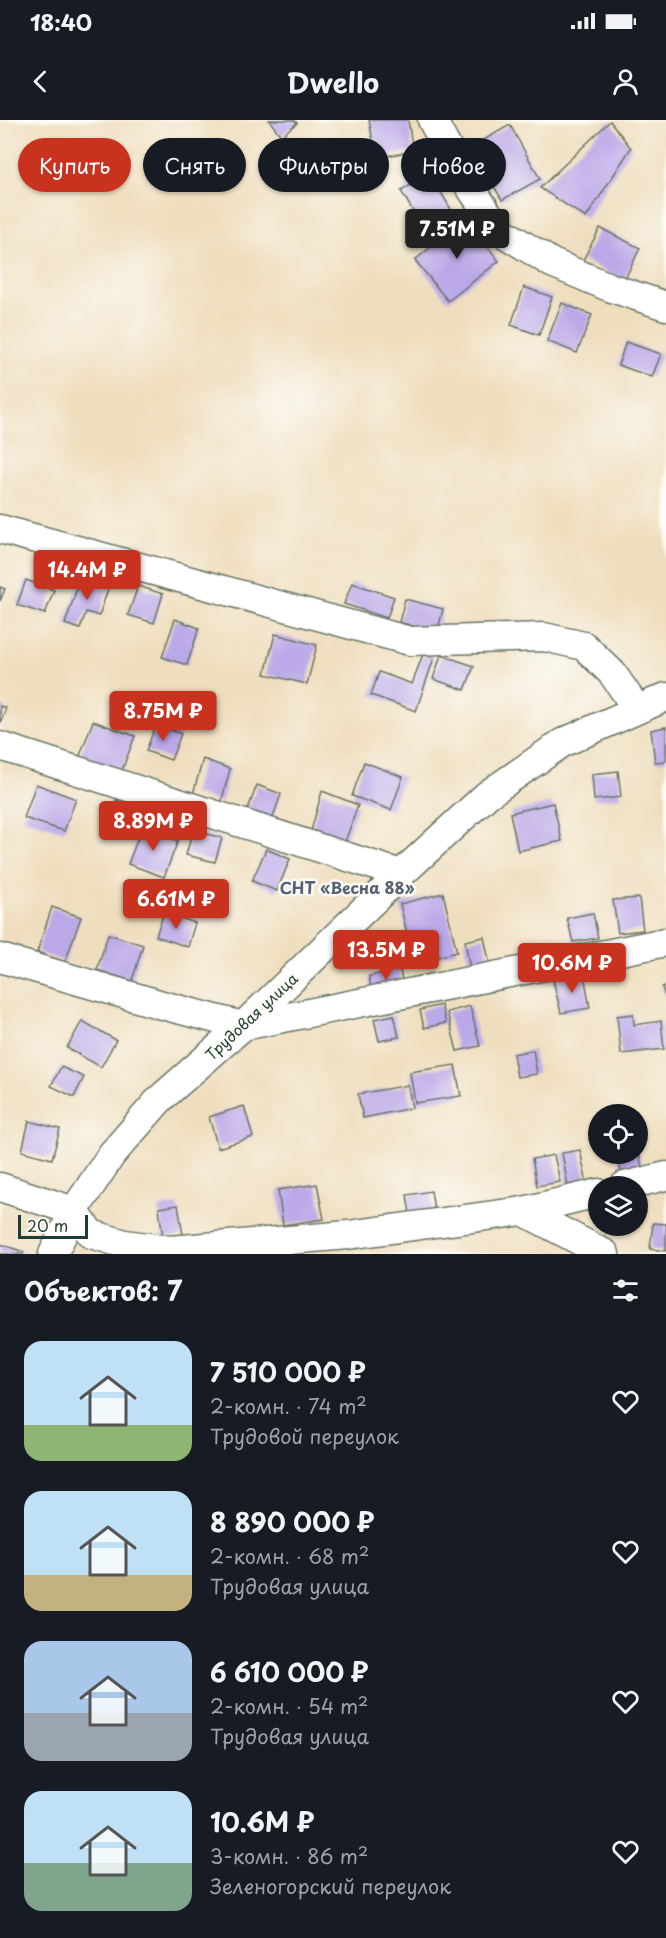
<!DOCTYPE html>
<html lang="ru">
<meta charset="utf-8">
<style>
body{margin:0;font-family:"Playpen Sans",sans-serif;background:#20242c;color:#f1f3f6;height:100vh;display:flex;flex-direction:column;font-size:22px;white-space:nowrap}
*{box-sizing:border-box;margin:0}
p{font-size:20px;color:#9ea1a6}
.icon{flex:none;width:33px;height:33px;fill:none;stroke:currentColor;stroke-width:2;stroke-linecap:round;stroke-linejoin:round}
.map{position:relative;height:1134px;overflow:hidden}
.panel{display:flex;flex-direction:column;background:#171b24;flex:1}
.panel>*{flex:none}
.banner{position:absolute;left:18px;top:18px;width:630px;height:54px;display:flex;gap:12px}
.fabs{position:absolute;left:588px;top:984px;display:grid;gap:12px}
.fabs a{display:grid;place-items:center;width:60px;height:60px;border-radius:50%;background:#171b24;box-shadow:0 2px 4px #0004;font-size:30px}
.scale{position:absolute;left:18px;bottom:15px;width:70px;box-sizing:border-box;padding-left:6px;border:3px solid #1f3d34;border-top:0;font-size:16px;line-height:21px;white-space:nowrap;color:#1f3d34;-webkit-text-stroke:4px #fdfcf7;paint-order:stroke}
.price{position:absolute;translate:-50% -51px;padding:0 14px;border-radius:6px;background:#c8321e;color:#fff;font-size:20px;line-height:39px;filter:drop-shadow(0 2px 3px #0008)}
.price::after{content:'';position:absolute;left:50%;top:36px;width:18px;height:14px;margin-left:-9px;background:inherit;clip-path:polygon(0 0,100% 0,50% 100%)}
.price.on{background:#222;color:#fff}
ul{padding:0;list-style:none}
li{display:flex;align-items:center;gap:18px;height:150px;padding:0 24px}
li span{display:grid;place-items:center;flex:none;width:168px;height:120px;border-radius:18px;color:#555}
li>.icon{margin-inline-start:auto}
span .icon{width:72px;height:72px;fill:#fffc;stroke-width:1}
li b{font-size:26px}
h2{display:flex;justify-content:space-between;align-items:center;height:72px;padding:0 24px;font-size:26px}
.tag{padding:0 21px;border-radius:27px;background:#171b24;box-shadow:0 2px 4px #0004;font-size:21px;line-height:54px}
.tag.on{background:#c8321e;color:#fff}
.status{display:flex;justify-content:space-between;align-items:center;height:42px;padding:0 30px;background:#171b24;direction:ltr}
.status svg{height:16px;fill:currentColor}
header{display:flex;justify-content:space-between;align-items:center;height:78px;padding:0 24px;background:#171b24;font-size:27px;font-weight:700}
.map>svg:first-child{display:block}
.building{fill:#bba8e8}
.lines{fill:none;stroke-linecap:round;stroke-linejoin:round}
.street-casing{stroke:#687564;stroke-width:31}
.street{stroke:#fff;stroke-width:28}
.labels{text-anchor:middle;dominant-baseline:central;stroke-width:5;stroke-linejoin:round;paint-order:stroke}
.street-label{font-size:15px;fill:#1f3d34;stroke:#fdfcf7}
.neighbourhood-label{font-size:16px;font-weight:bold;fill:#566273;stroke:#fdfcf7}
</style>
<div class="status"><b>18:40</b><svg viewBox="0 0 49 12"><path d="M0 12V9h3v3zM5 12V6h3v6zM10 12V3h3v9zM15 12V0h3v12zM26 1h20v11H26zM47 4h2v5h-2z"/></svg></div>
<header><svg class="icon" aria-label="back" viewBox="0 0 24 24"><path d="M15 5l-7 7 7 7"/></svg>Dwello<svg class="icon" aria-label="person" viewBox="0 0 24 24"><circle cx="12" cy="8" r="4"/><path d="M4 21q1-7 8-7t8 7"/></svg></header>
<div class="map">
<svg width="666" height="1134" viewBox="0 0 666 1134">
<rect width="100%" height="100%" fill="#fdfcf7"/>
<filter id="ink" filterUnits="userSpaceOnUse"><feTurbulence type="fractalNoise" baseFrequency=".0167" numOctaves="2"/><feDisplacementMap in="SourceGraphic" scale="12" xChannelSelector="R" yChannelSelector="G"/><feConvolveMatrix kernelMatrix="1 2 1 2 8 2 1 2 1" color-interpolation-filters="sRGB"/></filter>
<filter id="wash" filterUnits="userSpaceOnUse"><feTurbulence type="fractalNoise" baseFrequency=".008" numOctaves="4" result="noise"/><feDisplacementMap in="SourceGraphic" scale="24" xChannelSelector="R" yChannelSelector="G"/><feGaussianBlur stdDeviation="1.35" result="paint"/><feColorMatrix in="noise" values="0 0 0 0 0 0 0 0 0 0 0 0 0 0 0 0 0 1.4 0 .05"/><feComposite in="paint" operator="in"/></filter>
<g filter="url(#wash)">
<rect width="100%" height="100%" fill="#efdebe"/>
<g id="blocks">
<g class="building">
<path d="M 269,0 L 294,0 L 297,3 L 281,16 Z"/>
<path d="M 369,0 L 408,0 L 413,31 L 376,38 Z"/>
<path d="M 610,1 L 631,28 L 586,98 L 540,68 Z"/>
<path d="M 510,5 L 540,59 L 502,80 L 471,27 Z"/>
<path d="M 430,54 L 455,96 L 426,113 L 401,71 Z"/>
<path d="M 466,99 L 499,141 L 448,181 L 415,140 Z"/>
<path d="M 600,108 L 640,128 L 624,161 L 583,140 Z"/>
<path d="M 524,167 L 552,177 L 539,215 L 511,205 Z"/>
<path d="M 562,183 L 592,195 L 577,233 L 547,221 Z"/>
<path d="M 626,222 L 661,234 L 652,257 L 618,245 Z"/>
<path d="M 81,456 L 109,466 L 99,496 L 86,492 L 80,509 L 65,504 Z"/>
<path d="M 26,460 L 54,470 L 45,494 L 17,485 Z"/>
<path d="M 352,463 L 394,477 L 387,498 L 344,484 Z"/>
<path d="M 138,466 L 163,474 L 154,503 L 128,495 Z"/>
<path d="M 0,467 L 5,469 L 0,481 Z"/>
<path d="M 405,479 L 443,489 L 437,513 L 399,502 Z"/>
<path d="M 175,499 L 199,508 L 187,545 L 162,537 Z"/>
<path d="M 275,514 L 317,525 L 307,564 L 265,554 Z"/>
<path d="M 423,534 L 434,538 L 416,591 L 371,575 L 379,552 L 412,564 Z"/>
<path d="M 441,535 L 474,546 L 465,570 L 433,559 Z"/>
<path d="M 0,586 L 6,588 L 0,604 Z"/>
<path d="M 93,601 L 135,616 L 121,653 L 79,638 Z"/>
<path d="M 156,604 L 181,614 L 171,640 L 146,631 Z"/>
<path d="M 666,607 L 666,641 L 655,642 L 651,610 Z"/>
<path d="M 203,639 L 230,649 L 221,683 L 193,674 Z"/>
<path d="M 364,642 L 403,657 L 391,690 L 352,676 Z"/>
<path d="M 618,651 L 621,677 L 594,680 L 592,654 Z"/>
<path d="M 36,664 L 76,679 L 64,711 L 24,698 Z"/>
<path d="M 257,665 L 281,674 L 271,703 L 246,694 Z"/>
<path d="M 322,671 L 358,685 L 345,722 L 311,711 Z"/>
<path d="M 116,680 L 136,688 L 126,715 L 106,708 Z"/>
<path d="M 553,683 L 562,721 L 518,731 L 510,693 Z"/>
<path d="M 142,707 L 178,721 L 164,757 L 128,744 Z"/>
<path d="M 193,710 L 222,718 L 215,742 L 186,735 Z"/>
<path d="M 266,729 L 290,739 L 277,771 L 252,761 Z"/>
<path d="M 443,773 L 457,832 L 414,843 L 400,784 Z"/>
<path d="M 639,778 L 643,810 L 618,813 L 613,780 Z"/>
<path d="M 52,787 L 81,797 L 65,842 L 37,832 Z"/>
<path d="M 164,792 L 195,803 L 188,827 L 156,816 Z"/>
<path d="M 593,793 L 598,818 L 573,822 L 567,798 Z"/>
<path d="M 108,814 L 143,825 L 132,861 L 97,850 Z"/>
<path d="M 484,817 L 491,850 L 471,854 L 465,821 Z"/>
<path d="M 400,850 L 403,866 L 371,871 L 369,856 Z"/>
<path d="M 584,854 L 590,888 L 561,893 L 553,860 Z"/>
<path d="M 666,866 L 666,880 L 662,867 Z"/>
<path d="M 441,885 L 446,903 L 424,908 L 420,890 Z"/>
<path d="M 470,886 L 480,926 L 457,931 L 447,892 Z"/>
<path d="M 633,894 L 634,905 L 661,901 L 664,929 L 621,934 L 617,896 Z"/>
<path d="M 394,895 L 399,917 L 379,921 L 374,899 Z"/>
<path d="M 82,901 L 116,920 L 101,947 L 67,928 Z"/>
<path d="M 533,930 L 537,954 L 517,957 L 513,934 Z"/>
<path d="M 455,945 L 461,976 L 415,983 L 410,952 Z"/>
<path d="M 61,947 L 84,957 L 74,977 L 51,966 Z"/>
<path d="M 408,965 L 412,988 L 363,998 L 358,974 Z"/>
<path d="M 244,986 L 253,1017 L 218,1028 L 209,997 Z"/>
<path d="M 29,1001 L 60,1009 L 52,1039 L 22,1031 Z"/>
<path d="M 580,1030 L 587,1064 L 568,1067 L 562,1033 Z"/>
<path d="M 618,1034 L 639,1034 L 642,1047 L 621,1052 Z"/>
<path d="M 554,1035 L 560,1062 L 537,1066 L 532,1039 Z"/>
<path d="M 317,1064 L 324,1099 L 283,1105 L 278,1070 Z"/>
<path d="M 431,1071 L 435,1096 L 411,1100 L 407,1075 Z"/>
<path d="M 178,1085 L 183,1115 L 163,1118 L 159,1088 Z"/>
<path d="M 653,1103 L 666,1104 L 666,1131 L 650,1129 Z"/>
<path d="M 0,1124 L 24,1132 L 23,1134 L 0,1134 Z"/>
</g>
</g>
</g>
<g filter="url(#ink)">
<use href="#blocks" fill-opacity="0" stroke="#687564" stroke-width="1.5"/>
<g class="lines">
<defs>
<g id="street">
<path d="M 432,0 L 462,55 L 499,110 L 552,143 L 609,167 L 666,186"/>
<path d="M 0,409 L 410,521 L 544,517 L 584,526 L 612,553 L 637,589"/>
<path d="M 0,626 L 401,754"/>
<path d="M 0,838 L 162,885 L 243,906 L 666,822"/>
<path d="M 624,1066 L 666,1056"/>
<path d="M 0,1067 L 74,1091 L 91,1114 L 125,1124 L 170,1130 L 348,1115 L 523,1091 L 598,1073"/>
<path d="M 523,1091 L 605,1134"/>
<path d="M 53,1134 L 74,1091 L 112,1034 L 160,979 L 243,906 L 401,754 L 487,675 L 562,623 L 666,577"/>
</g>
</defs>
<use href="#street" class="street-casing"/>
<use href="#street" class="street"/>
</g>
</g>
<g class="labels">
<g class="street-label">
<text transform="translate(251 896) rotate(-43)">Трудовая улица</text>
</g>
<g class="neighbourhood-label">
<text x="347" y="767">СНТ «Весна 88»</text>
</g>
</g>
</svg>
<div class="fabs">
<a><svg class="icon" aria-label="locate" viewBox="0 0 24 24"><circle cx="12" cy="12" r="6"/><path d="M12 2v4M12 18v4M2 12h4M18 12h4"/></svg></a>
<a><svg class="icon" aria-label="layers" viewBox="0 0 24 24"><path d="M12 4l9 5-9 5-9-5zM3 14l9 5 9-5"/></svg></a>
</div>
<div class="scale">20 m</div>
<b class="price on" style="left:457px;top:140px">7.51M ₽</b>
<b class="price" style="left:87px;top:481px">14.4M ₽</b>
<b class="price" style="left:163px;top:622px">8.75M ₽</b>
<b class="price" style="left:153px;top:732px">8.89M ₽</b>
<b class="price" style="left:176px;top:810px">6.61M ₽</b>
<b class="price" style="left:386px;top:861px">13.5M ₽</b>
<b class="price" style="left:572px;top:874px">10.6M ₽</b>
<div class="banner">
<a class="tag on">Купить</a>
<a class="tag">Снять</a>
<a class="tag">Фильтры</a>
<a class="tag">Новое</a>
</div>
</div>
<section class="panel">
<h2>Объектов: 7<svg class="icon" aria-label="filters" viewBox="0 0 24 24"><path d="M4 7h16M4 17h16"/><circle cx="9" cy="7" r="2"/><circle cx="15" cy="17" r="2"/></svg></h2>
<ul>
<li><span style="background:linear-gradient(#bfe0f5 70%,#8fb573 0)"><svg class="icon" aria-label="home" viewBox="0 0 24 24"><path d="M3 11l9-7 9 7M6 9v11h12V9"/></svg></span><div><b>7 510 000 ₽</b><p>2-комн. · 74 m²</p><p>Трудовой переулок</p></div><svg class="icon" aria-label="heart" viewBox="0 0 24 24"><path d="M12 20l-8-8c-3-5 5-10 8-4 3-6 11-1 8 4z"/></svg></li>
<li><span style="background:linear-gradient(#bfe0f5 70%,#c2b280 0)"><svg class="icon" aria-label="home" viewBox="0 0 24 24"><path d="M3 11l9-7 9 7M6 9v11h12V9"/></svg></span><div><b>8 890 000 ₽</b><p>2-комн. · 68 m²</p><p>Трудовая улица</p></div><svg class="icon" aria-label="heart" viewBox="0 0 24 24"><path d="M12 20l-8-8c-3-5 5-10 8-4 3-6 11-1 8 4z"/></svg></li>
<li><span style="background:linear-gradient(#a9c7e8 60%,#9aa5b1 0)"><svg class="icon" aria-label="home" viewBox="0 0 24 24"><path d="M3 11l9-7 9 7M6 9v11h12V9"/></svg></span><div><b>6 610 000 ₽</b><p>2-комн. · 54 m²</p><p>Трудовая улица</p></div><svg class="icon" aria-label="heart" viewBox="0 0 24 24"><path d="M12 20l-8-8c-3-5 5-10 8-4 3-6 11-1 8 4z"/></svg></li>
<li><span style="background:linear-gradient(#bfe0f5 60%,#7fa58c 0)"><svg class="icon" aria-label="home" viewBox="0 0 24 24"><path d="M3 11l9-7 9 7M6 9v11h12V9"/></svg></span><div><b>10.6M ₽</b><p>3-комн. · 86 m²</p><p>Зеленогорский переулок</p></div><svg class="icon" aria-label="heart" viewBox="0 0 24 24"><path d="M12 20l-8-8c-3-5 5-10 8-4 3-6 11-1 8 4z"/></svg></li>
</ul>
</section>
